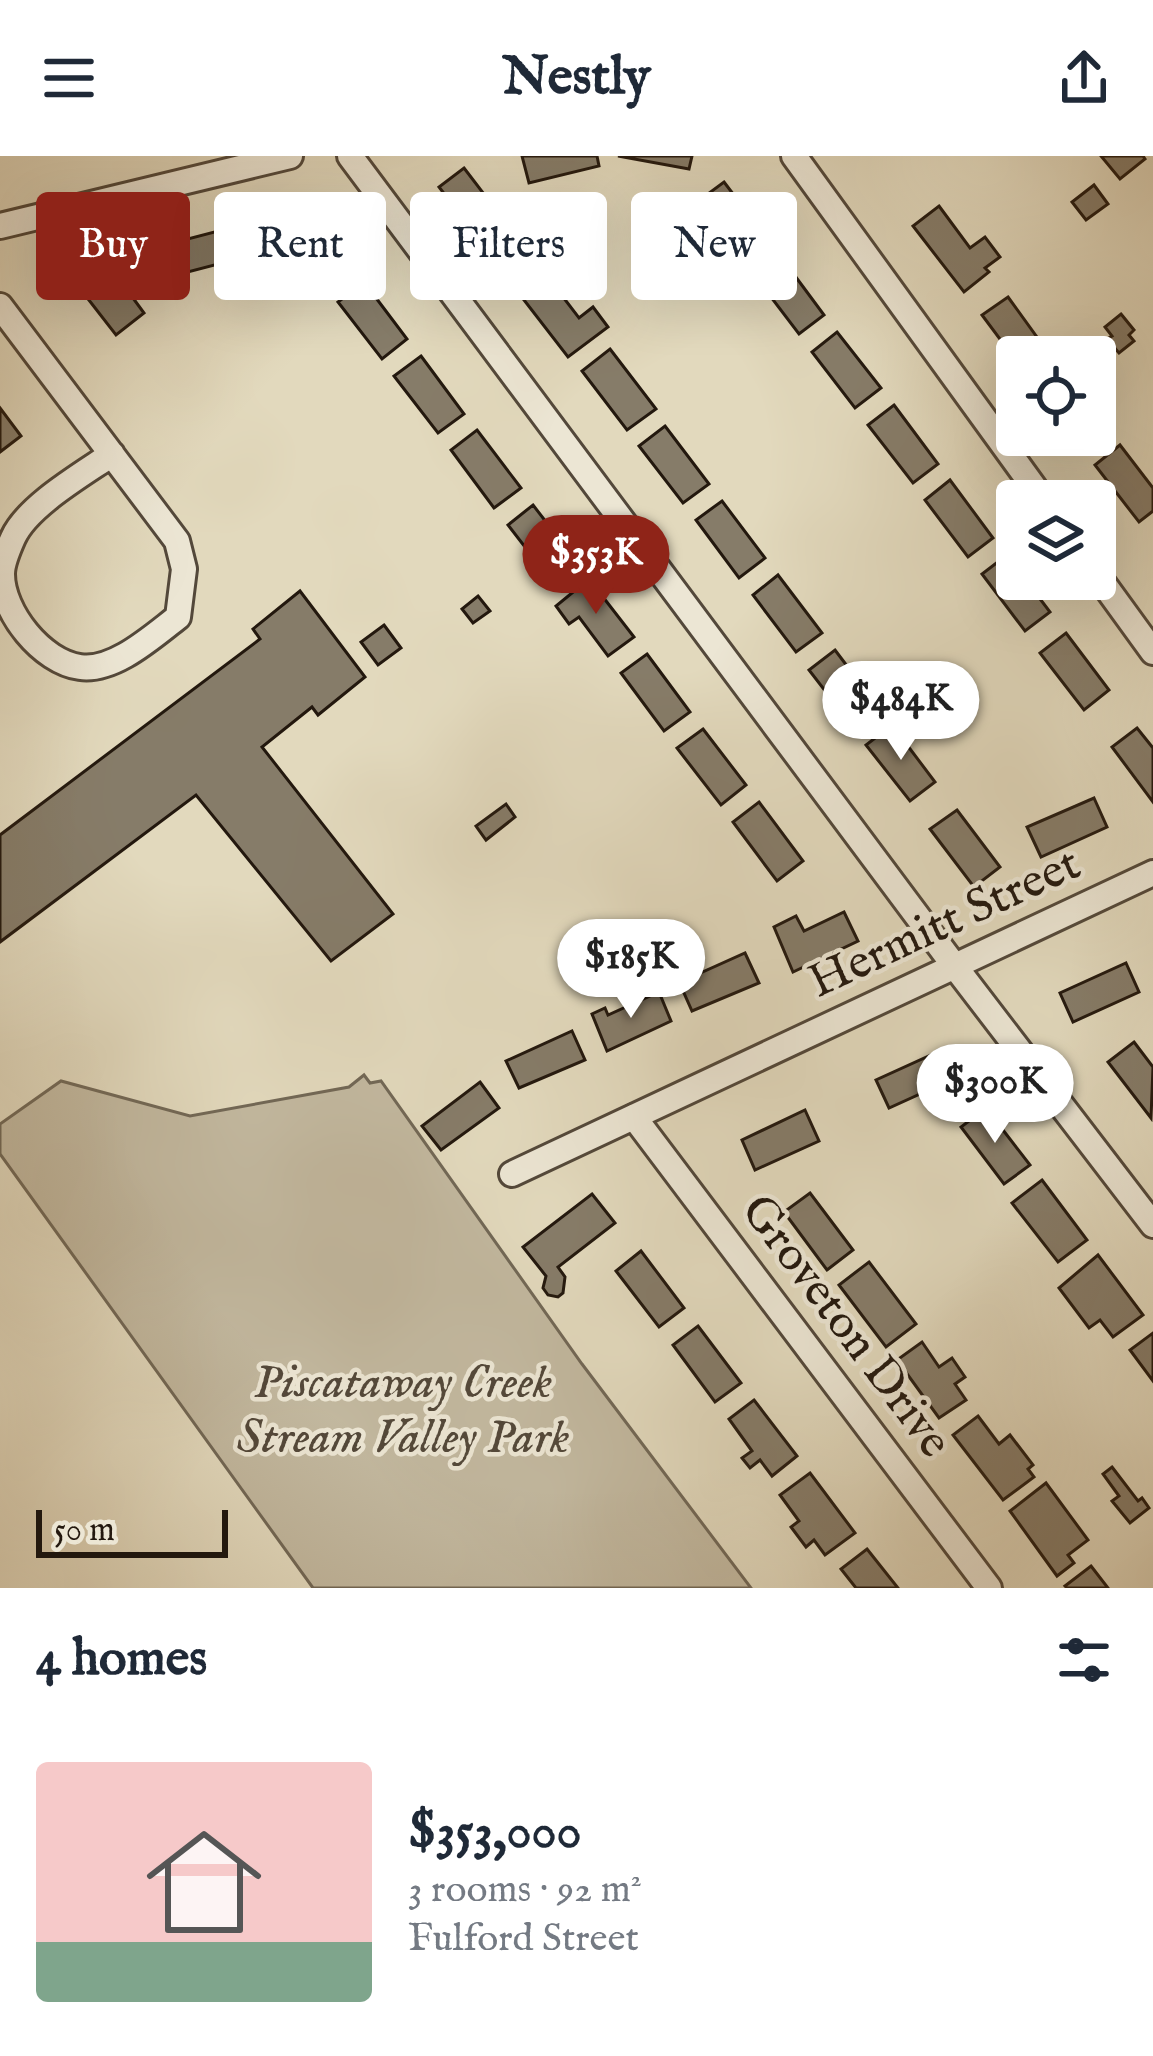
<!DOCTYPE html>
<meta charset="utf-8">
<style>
body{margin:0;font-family:"IM FELL English",serif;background:#f2f2f3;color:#1f2937;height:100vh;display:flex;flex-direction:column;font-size:45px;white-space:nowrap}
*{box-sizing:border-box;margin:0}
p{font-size:39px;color:#747a83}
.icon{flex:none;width:66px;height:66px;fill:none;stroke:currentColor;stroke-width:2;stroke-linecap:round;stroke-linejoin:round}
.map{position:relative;height:1432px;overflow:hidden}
.drawer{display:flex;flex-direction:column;background:#fff;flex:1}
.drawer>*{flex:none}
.guide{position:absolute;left:36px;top:36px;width:1083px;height:108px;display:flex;gap:24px}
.tools{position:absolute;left:996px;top:180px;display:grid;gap:24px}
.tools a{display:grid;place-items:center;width:120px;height:120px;border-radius:12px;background:#fff;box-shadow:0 12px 48px #0002;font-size:60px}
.scale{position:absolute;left:36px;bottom:30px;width:192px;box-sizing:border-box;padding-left:12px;border:6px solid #23180e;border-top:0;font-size:33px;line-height:42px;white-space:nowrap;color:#23180e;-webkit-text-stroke:9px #ece6d4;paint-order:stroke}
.price{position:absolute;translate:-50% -102px;padding:0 27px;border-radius:42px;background:#fff;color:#222;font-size:39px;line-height:78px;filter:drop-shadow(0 3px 6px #0008)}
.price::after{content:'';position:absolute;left:50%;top:72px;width:36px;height:27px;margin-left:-18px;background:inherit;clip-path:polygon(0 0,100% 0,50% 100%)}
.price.current{background:#8f2418;color:#fff}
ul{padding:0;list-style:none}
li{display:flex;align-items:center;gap:36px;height:300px;padding:0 36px}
li span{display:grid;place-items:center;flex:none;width:336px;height:240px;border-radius:12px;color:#555}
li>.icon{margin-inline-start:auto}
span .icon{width:144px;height:144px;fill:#fffc;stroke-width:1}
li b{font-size:51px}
h2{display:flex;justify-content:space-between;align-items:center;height:144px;padding:0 36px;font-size:51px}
.pill{padding:0 42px;border-radius:12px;background:#fff;box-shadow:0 12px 48px #0002;font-size:42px;line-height:108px}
.pill.current{background:#8f2418;color:#fff}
header{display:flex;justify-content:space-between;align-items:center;height:156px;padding:0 36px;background:#fff;font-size:54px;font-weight:800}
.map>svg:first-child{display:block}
.green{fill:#c2b89f;stroke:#726856;stroke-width:3}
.building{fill:#867c69;stroke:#23180e;stroke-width:3}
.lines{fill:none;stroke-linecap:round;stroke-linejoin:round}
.minor-casing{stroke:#53483a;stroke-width:30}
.minor{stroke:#ece6d4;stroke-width:24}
.labels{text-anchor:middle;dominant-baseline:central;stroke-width:9;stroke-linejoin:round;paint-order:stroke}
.street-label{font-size:48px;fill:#23180e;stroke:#ece6d4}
.park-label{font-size:48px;font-style:italic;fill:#53483a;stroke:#ece6d4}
</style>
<header><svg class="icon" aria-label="menu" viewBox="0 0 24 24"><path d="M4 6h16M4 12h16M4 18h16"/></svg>Nestly<svg class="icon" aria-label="share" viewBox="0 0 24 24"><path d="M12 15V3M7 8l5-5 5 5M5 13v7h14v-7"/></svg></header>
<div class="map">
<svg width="1153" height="1432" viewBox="0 0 1153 1432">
<rect width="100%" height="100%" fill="#e2d9bd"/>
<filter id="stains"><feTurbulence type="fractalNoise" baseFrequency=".00167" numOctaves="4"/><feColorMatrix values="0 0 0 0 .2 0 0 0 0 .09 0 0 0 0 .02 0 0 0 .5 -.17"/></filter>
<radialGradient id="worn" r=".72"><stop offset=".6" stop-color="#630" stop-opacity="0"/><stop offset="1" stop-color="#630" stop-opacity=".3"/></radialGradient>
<path class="green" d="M 364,919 L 370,927 L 381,925 L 582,1208 L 751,1432 L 313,1432 L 0,998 L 0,968 L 61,925 L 190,960 L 349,931 Z"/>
<g class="building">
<path d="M 522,0 L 597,0 L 599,10 L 529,27 Z"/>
<path d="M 618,0 L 692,0 L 689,13 Z"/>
<path d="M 1101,0 L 1143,0 L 1145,3 L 1120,23 Z"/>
<path d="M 464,12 L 516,80 L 491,99 L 439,31 Z"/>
<path d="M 724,26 L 768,84 L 742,104 L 697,46 Z"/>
<path d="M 1094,29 L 1108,48 L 1086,64 L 1072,46 Z"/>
<path d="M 939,50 L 970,92 L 985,81 L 1000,101 L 985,112 L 989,116 L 964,136 L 913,70 Z"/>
<path d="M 258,63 L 331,81 L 323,117 L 250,99 Z"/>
<path d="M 583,73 L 590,92 L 565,101 L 558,81 Z"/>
<path d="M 222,74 L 230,105 L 161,123 L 153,92 Z"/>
<path d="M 781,101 L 824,159 L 799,178 L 755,120 Z"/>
<path d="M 108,108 L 144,157 L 116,179 L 78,130 Z"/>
<path d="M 550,124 L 579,162 L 593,151 L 608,171 L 568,201 L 524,144 Z"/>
<path d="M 364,126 L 407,183 L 382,203 L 338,146 Z"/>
<path d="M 1008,141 L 1050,199 L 1047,201 L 1017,201 L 1017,206 L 982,159 Z"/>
<path d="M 1121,158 L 1134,174 L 1129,179 L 1134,185 L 1119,197 L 1107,183 L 1112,180 L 1105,171 Z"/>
<path d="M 837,176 L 881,232 L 855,252 L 812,196 Z"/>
<path d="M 610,193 L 656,253 L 627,274 L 582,215 Z"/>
<path d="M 421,200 L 464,258 L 438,277 L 394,220 Z"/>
<path d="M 894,249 L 938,308 L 913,327 L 868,269 Z"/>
<path d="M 0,252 L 21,280 L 0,296 Z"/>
<path d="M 665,270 L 709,328 L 683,347 L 639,290 Z"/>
<path d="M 477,274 L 521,332 L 494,352 L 451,294 Z"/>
<path d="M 1120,289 L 1153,332 L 1153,355 L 1139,366 L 1095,309 Z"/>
<path d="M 950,324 L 993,382 L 968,401 L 925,344 Z"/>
<path d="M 722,345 L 765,402 L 739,422 L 696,364 Z"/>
<path d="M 533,349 L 577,406 L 552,426 L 508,369 Z"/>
<path d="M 1007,399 L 1017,413 L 1017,423 L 1025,423 L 1050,456 L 1025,475 L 982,418 Z"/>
<path d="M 778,419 L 822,477 L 796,496 L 753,439 Z"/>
<path d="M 589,423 L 634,481 L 608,500 L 579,461 L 569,468 L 556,450 Z"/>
<path d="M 300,435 L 365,521 L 318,559 L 312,551 L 262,591 L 393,758 L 331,805 L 196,639 L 0,786 L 0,679 L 260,483 L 253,473 Z"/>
<path d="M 478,440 L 490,455 L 473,467 L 462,453 Z"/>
<path d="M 384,469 L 401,492 L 378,509 L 361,486 Z"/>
<path d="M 1066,477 L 1109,534 L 1084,554 L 1040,497 Z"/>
<path d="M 835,494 L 878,551 L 853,571 L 809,514 Z"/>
<path d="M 647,498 L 690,556 L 664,575 L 621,517 Z"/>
<path d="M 892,569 L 935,626 L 910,645 L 866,589 Z"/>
<path d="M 1137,572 L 1153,592 L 1153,646 L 1112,591 Z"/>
<path d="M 703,573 L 746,629 L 721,649 L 677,592 Z"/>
<path d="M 1094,642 L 1107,671 L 1041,701 L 1027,671 Z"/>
<path d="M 759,646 L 803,705 L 777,725 L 733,666 Z"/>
<path d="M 506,648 L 515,661 L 486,684 L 476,670 Z"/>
<path d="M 957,654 L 1000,711 L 974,731 L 930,673 Z"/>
<path d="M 844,756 L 858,785 L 793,816 L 774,771 L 796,760 L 804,775 Z"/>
<path d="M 745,797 L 759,827 L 692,855 L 676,819 L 695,811 L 698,818 Z"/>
<path d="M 1126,807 L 1139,836 L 1073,866 L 1060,837 Z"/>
<path d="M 659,836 L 671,865 L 607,895 L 592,858 L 605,852 L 608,859 Z"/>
<path d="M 572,875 L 585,904 L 519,932 L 506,905 Z"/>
<path d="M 1134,886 L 1153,911 L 1151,962 L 1108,906 Z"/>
<path d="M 942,894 L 955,922 L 889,952 L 876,924 Z"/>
<path d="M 480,926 L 499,952 L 441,994 L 422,970 Z"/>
<path d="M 986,952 L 1030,1009 L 1004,1028 L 961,971 Z"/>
<path d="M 805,954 L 819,985 L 755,1014 L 742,984 Z"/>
<path d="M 1042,1024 L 1087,1084 L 1058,1106 L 1012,1047 Z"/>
<path d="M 810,1037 L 853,1094 L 827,1114 L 784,1056 Z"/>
<path d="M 592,1038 L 615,1067 L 558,1111 L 565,1121 L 563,1137 L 558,1141 L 548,1139 L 543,1132 L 546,1120 L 523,1091 Z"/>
<path d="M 641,1095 L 684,1152 L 659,1171 L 616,1115 Z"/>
<path d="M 1098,1099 L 1143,1159 L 1113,1181 L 1100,1164 L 1089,1172 L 1059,1132 Z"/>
<path d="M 869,1106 L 916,1168 L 886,1191 L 839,1129 Z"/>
<path d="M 698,1170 L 741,1227 L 715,1246 L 673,1189 Z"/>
<path d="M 1153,1177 L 1153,1225 L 1130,1194 Z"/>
<path d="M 922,1186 L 939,1211 L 952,1202 L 965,1221 L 955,1228 L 966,1244 L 939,1262 L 897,1204 Z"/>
<path d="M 754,1244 L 797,1300 L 772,1320 L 760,1304 L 750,1312 L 742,1302 L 752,1295 L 729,1263 Z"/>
<path d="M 978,1260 L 999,1288 L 1010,1279 L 1033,1309 L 1028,1313 L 1034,1321 L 1003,1344 L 953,1279 Z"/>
<path d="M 1112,1311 L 1138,1345 L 1142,1342 L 1149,1352 L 1130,1367 L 1112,1345 L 1119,1340 L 1103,1318 Z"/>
<path d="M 810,1317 L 855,1377 L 825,1399 L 814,1384 L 806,1391 L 791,1371 L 799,1365 L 780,1339 Z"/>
<path d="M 1046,1327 L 1088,1384 L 1068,1399 L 1074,1407 L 1057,1420 L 1010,1355 Z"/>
<path d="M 867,1393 L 898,1432 L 856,1432 L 841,1413 Z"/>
<path d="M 1091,1410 L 1108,1432 L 1067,1432 L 1065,1430 Z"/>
</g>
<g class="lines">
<defs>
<g id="minor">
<path d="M 350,0 L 953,808 L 1153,1069"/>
<path d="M 794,0 L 1044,345"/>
<path d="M 0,70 L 290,0"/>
<path d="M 0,150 L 177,385 L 184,413 L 178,461 C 153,480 114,516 80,511 C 42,506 2,456 2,418 C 2,408 9,391 13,382 C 27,350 83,318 112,298"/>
<path d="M 1095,416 L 1153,496"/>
<path d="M 634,961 L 989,1432"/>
<path d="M 512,1018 L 1153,717"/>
</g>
</defs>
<use href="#minor" class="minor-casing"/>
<use href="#minor" class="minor"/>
</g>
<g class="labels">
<g class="street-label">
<text transform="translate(945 768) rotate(-25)">Hermitt Street</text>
<text transform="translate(845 1171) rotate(53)">Groveton Drive</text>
</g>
<g class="park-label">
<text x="403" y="1228">Piscataway Creek<tspan x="403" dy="55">Stream Valley Park</tspan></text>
</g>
</g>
<rect width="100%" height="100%" filter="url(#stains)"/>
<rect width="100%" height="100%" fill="url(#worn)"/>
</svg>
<div class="tools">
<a><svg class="icon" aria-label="locate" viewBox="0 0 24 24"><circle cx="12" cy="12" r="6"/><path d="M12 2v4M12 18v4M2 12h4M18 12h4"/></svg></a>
<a><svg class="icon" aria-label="layers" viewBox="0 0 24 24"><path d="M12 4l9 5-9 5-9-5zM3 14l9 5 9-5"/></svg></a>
</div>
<div class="scale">50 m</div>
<b class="price current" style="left:596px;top:461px">$353K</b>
<b class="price" style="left:901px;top:607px">$484K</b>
<b class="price" style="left:631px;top:865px">$185K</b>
<b class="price" style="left:995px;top:990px">$300K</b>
<div class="guide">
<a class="pill current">Buy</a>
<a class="pill">Rent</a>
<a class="pill">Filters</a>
<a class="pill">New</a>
</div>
</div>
<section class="drawer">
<h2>4 homes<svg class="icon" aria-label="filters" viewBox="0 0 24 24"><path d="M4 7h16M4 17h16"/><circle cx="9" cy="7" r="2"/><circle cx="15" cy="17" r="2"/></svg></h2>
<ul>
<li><span style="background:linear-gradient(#f6c9c9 75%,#7fa58c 0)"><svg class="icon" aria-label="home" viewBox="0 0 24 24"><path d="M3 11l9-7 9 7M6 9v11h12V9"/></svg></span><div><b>$353,000</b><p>3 rooms · 92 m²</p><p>Fulford Street</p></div></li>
</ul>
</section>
